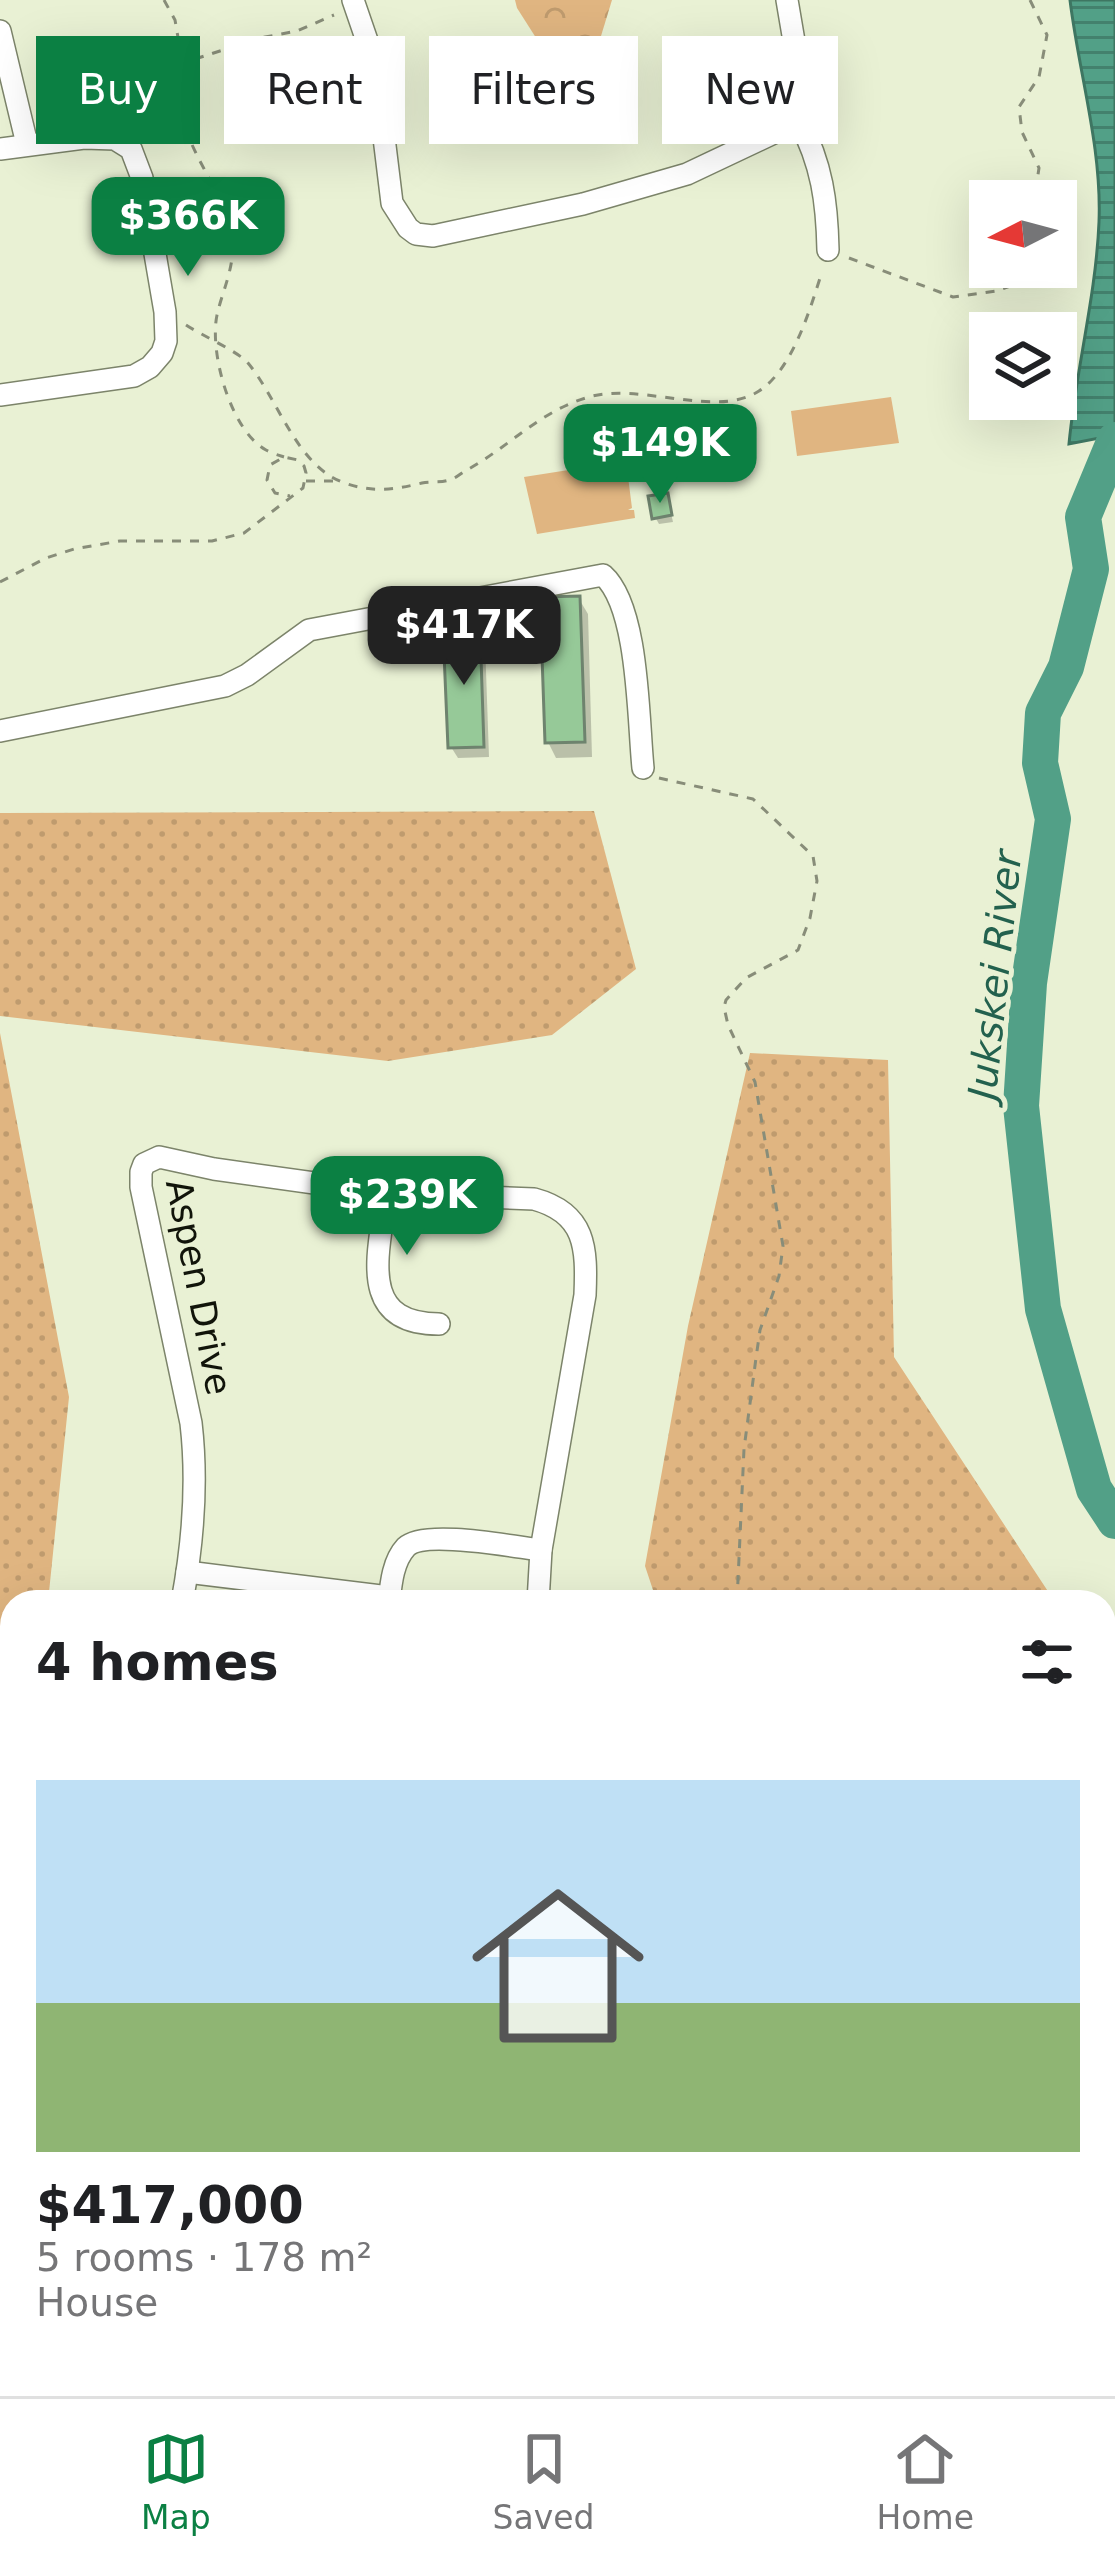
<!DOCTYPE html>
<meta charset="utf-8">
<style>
body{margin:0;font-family:"DejaVu Sans",sans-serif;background:#f6f6f6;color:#202124;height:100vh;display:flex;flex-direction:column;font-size:45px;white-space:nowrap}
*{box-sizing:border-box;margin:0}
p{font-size:39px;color:#757577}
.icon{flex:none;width:66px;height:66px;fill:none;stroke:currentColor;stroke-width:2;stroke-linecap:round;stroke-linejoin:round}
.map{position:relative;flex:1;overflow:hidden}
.sheet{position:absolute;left:0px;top:1590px;width:1116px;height:807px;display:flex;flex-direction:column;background:#fff;border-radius:36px 36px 0 0;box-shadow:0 12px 48px #0002}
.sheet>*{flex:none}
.hud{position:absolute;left:36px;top:36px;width:1044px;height:108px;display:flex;gap:24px}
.needle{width:78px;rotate:264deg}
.controls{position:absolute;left:969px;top:180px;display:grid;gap:24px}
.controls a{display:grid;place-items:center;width:108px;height:108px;border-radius:0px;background:#fff;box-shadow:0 12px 48px #0002;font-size:60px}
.price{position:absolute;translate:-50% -102px;padding:0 27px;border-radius:24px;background:#0b8043;color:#fff;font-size:39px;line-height:78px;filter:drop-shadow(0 3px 6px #0008)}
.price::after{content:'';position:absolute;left:50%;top:72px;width:36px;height:27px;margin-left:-18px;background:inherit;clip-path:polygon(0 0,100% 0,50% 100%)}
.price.active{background:#222;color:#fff}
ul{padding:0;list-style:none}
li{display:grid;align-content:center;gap:24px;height:636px;padding:0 36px}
li span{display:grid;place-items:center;height:372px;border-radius:0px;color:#555}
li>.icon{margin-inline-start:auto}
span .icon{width:216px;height:216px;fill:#fffc;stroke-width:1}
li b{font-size:51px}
h2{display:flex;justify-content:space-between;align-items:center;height:144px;padding:0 36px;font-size:51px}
.tag{padding:0 42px;border-radius:0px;background:#fff;box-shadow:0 12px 48px #0002;font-size:42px;line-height:108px}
.tag.active{background:#0b8043;color:#fff}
.tabs{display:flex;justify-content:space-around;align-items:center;height:168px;border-top:3px solid #e0e0e0;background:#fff;font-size:33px;color:#757577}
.tabs a{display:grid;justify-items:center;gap:6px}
.tabs .active{color:#0b8043}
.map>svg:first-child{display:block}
.grass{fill:url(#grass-dots)}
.park{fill:url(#park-crowns)}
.pitch{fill:#e0b581}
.water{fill:url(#water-rules);stroke:#3e7662;stroke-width:3}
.shadow{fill:#0003}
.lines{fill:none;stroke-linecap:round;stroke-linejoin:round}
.river{stroke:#52a087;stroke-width:36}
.building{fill:#96c998;stroke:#6e836e;stroke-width:3}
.minor-casing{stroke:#7c846a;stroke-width:24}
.tertiary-casing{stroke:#7c846a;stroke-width:30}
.path{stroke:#888d79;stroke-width:3;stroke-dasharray:9 9;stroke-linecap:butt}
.minor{stroke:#fff;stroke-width:21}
.tertiary{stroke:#fff;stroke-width:27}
.labels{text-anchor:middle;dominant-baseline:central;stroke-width:10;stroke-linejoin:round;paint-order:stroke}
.street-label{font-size:36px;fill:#11140a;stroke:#e9f1d4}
.water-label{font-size:39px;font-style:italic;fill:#23614e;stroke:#e9f1d4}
</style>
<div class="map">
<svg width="1115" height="2396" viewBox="0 0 1115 2396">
<defs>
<pattern id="grass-dots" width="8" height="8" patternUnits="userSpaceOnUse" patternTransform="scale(3)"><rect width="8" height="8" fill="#e0b581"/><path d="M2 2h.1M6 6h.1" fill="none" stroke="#bf9b6e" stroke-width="1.8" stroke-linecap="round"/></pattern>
<pattern id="park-crowns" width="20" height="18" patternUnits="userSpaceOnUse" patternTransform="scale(3)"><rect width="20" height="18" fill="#e0b581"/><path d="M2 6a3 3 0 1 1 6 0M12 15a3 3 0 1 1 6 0" fill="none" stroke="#bf9b6e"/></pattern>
<pattern id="water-rules" width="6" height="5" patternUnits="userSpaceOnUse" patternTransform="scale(3)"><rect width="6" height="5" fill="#52a087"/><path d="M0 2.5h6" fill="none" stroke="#43816d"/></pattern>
</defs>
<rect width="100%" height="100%" fill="#e9f1d4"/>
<g class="grass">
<path d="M 594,811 L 636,969 L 552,1035 L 388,1061 L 0,1016 L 0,813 Z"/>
<path d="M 0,1033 L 69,1397 L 48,1602 L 12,1602 L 12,1959 L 0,2077 Z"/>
<path d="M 750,1053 L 888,1060 L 894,1357 L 1055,1602 L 657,1602 L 645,1566 L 688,1326 Z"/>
<path d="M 1104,1676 L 1115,1692 L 1115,2110 L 1104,2098 Z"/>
<path d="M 0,2106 L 12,2138 L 12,2357 L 0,2276 Z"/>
<path d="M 16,2385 L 233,2385 L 234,2396 L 18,2396 Z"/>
</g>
<path class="park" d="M 515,0 L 612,0 L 601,36 L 572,48 L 538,41 L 517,8 Z"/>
<g class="pitch">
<path d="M 891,397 L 899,443 L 797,456 L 791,411 Z"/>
<path d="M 626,461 L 632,508 L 628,510 L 634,510 L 635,518 L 537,534 L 524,477 Z"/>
</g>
<path class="water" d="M 1070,0 L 1115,0 L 1115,435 L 1069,444 C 1076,369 1096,296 1099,222 C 1102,147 1079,74 1070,0 Z"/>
<g class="shadow">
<path d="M 667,496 L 673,522 L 659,524 L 655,517 Z"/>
<path d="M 579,599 L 588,614 L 592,757 L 556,758 L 548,742 Z"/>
<path d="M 478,631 L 485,642 L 489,757 L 458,758 L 451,747 Z"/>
</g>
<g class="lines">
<path class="river" d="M 1115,440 L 1083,517 L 1091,569 L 1066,667 L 1043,713 L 1040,763 L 1053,819 L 1029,983 L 1021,1106 L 1043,1309 L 1094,1489 L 1115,1521"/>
</g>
<g class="building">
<path d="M 668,493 L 672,515 L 652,519 L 648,496 Z"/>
<path d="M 580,596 L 585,742 L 545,743 L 540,597 Z"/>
<path d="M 480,628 L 484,747 L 448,748 L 443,629 Z"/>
</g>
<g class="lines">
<defs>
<g id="minor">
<path d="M 353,0 L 375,64 L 392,203 L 408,228 L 416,234 L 433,236 L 583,204 L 687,174 L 799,121 L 805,106 L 787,0"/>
<path d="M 0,31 L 27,144"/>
<path d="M 799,121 C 822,164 827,202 828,250"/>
<path d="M 0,149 L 84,138 L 115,139 L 131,149 L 142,178 L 165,312 L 166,341 L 162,353 L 150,367 L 134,376 L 0,395"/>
<path d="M 0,731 L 225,686 L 247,675 L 309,630 L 603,575 C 639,607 638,719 643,768"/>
<path d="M 386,1193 C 380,1250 355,1324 439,1324"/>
<path d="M 187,1572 L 389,1597"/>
<path d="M 182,1602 C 193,1543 198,1483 191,1423 L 141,1187 L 141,1172 L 144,1164 L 159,1157 L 214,1169 L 386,1193 L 534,1199 C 586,1213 587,1248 585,1295 L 541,1550 L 538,1602"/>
<path d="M 389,1602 C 391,1583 393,1561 406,1547 C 424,1529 515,1547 541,1550"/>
<path d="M 0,2182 L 12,2181"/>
<path d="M 949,2385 L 952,2396"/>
<path d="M 1085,2385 L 1108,2396"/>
<path d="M 372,2396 L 374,2385"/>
<path d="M 586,2396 L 593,2385"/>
</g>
<path id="tertiary" d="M 1104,2090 L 1115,2086"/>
</defs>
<use href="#minor" class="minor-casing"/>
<use href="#tertiary" class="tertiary-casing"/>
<g class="path">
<path d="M 164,0 L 175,20 L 180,49"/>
<path d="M 1030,0 L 1047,35 L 1039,77 L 1019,107 L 1022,132 L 1039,168 L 1034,201"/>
<path d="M 195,59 L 260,38 L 297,31 L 334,15"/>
<path d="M 185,76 L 179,75 L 171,69 L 172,58 L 180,52 L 190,55 L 194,64 L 189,74 L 185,76 C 183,88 180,101 182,113 C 190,159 226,191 232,243 C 235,266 222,292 217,315 C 209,353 231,431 266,450 C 271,453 278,455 284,457"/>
<path d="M 153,140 L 176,124 L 180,108"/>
<path d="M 849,258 L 953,297 L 996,291 L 1037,277 L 1042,267"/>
<path d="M 186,325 C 201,335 239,352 248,363 C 278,399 296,464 342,482 C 371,493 393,490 422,483 C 431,481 441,483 449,480 C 455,479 460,474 465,471 C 508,448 541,410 589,397 C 641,382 716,419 759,391 C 793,369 810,309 822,272"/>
<path d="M 306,481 L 338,481"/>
<path d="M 0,582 L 46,558 L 74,549 L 120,541 L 212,541 L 244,533 L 303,488 L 306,473 L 304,466 L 298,460 L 284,457 L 270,465 L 267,480 L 275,493 L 290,496"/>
<path d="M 659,778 L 753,799 L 813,856 L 817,881 L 810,918 L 798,950 L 746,978 L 726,1000 L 724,1007 L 728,1025 L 755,1082 L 783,1246 L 779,1276 L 760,1330 L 756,1358 L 744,1449 L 737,1602"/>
<path d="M 1104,1991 L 1115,1993"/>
<path d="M 12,2396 L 12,2385"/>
</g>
<use href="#minor" class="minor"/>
<use href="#tertiary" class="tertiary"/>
</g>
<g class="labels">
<g class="street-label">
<text transform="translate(199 1287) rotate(79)">Aspen Drive</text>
</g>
<g class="water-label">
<text transform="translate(995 975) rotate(-84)">Jukskei River</text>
</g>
</g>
</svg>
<div class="controls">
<a><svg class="needle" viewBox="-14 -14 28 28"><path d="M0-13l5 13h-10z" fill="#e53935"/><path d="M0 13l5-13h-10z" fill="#757577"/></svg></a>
<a><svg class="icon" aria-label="layers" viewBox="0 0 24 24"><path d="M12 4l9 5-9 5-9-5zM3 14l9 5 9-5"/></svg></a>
</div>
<b class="price" style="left:188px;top:279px">$366K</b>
<b class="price" style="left:660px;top:506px">$149K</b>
<b class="price active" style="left:464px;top:688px">$417K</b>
<b class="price" style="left:407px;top:1258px">$239K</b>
<div class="hud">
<a class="tag active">Buy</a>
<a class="tag">Rent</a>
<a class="tag">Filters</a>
<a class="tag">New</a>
</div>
<section class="sheet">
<h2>4 homes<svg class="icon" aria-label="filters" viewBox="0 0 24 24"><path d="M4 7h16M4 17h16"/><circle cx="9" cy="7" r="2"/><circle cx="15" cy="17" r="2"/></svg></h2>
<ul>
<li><span style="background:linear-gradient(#bfe0f5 60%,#8fb573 0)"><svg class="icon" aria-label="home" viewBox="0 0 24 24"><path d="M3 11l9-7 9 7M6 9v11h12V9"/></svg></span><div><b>$417,000</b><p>5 rooms · 178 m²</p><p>House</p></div></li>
</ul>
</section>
</div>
<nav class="tabs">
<a class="active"><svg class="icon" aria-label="map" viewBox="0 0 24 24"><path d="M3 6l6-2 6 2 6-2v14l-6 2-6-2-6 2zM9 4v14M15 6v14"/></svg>Map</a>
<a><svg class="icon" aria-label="saved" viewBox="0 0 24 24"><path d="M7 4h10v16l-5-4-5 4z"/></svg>Saved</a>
<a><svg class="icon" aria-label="home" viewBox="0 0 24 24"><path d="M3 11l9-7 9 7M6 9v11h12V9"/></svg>Home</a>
</nav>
